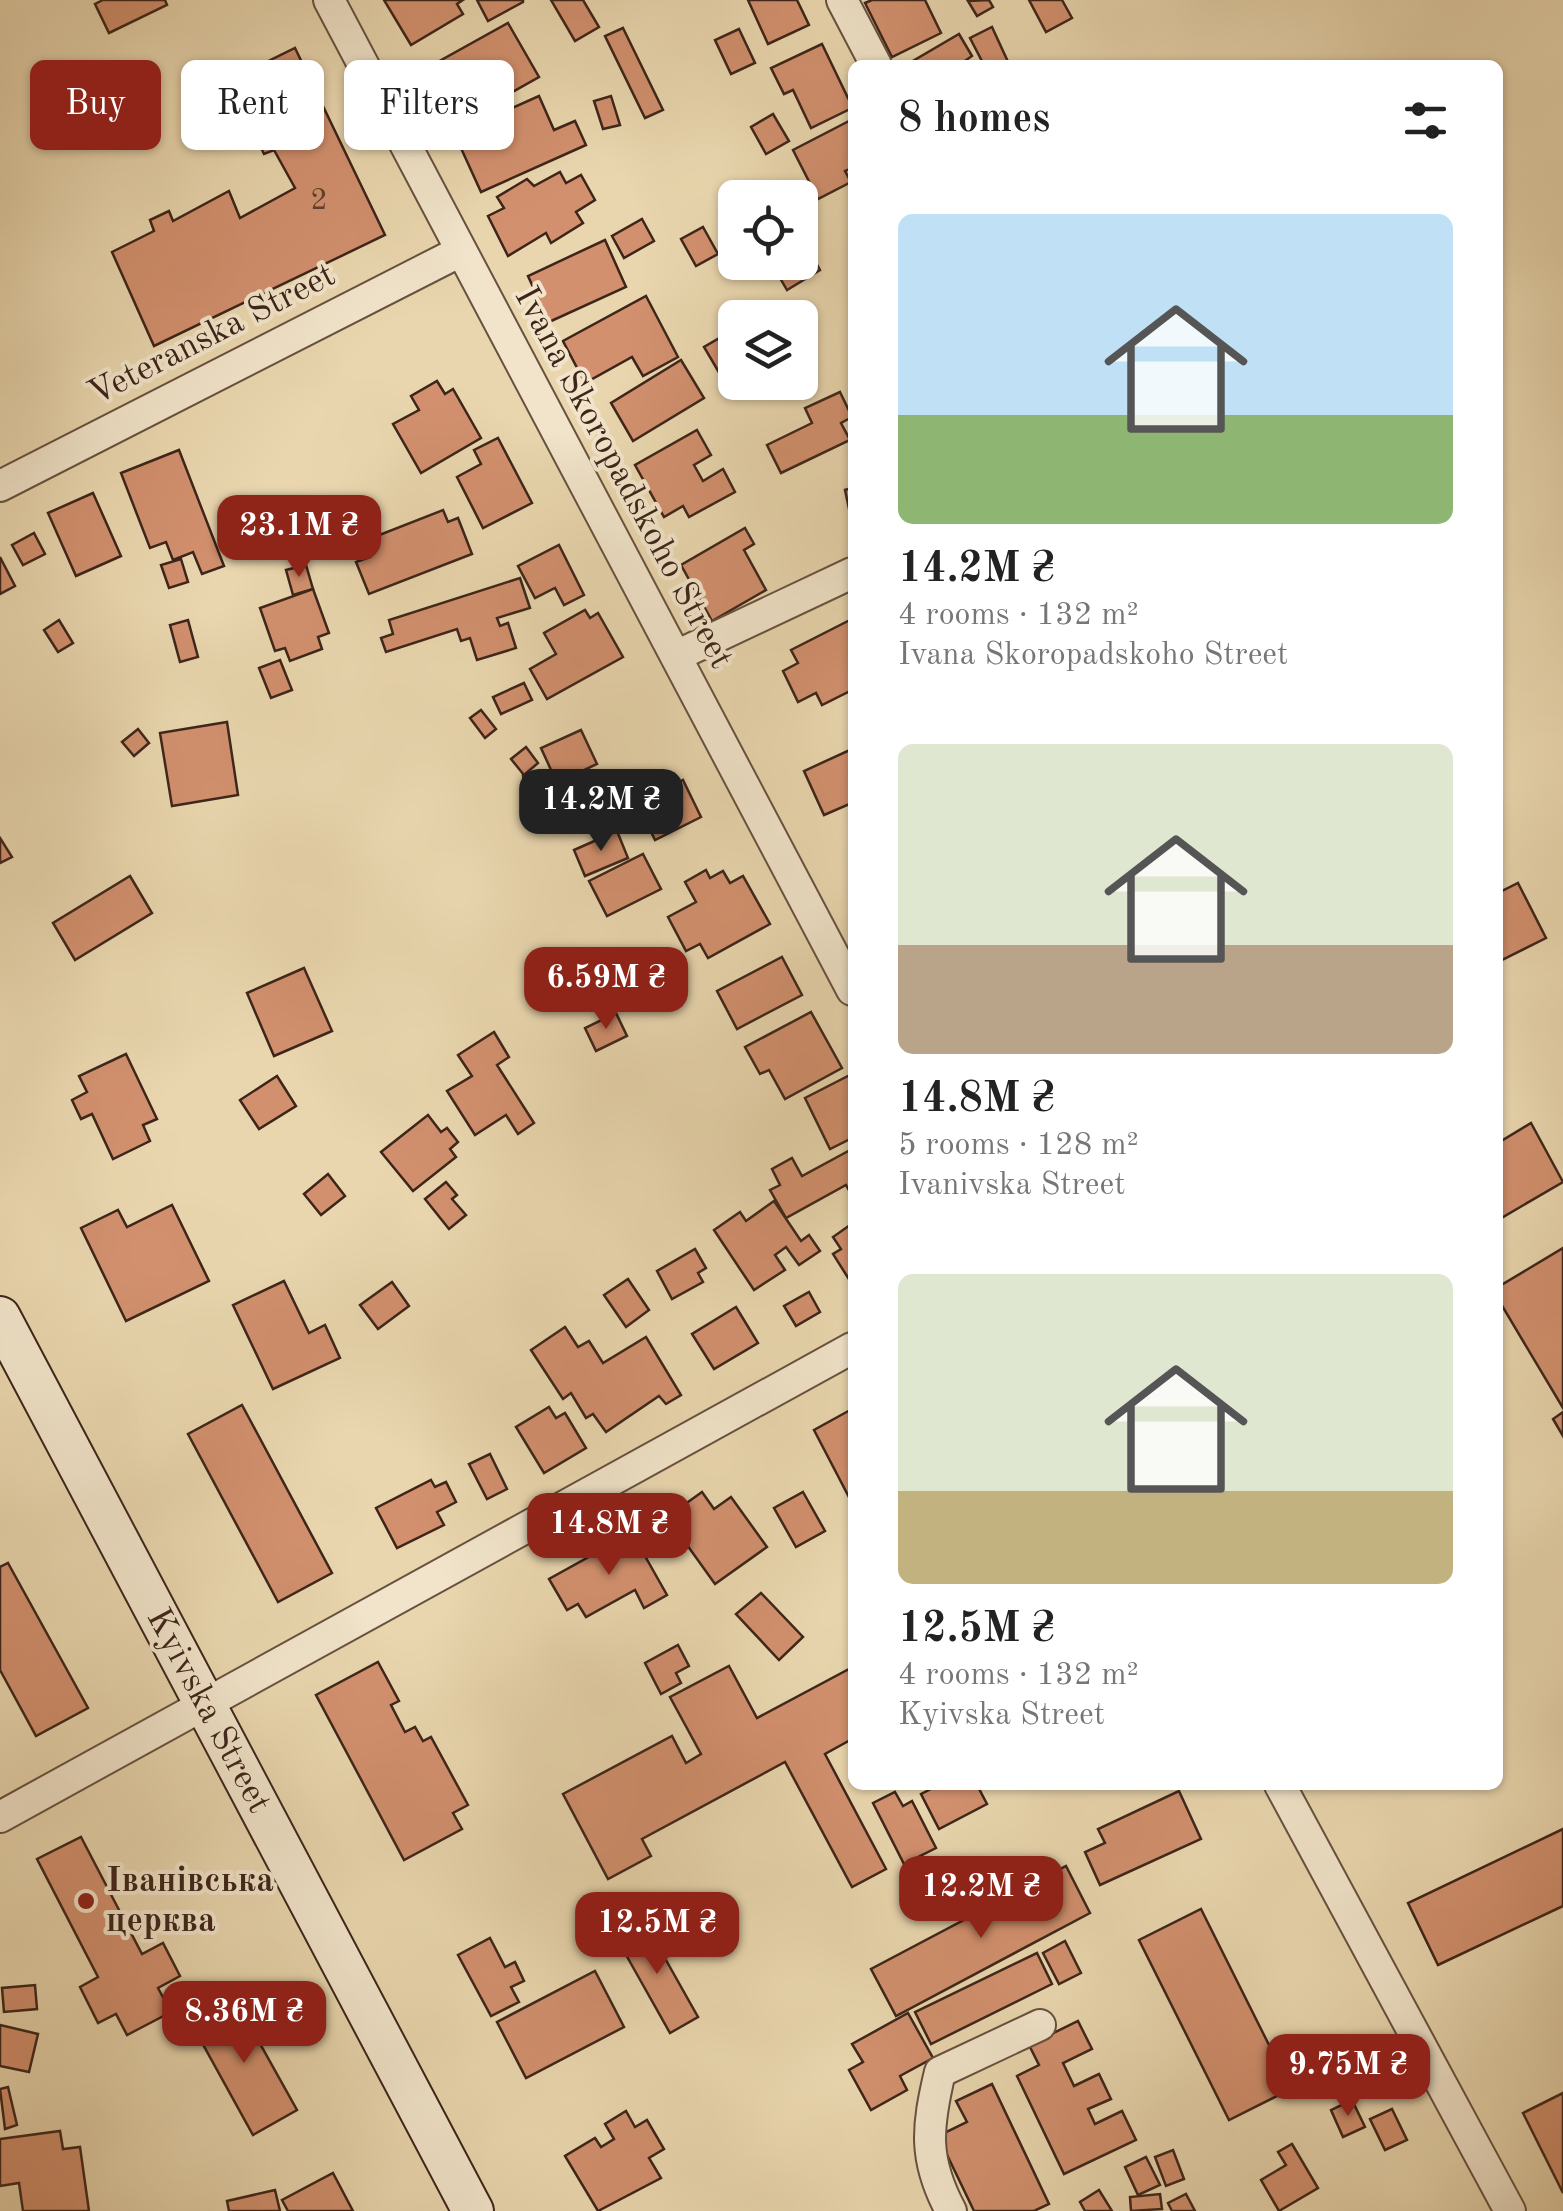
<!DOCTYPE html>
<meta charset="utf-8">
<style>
body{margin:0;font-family:"Old Standard TT",serif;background:#f6f6f6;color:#222;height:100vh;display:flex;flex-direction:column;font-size:38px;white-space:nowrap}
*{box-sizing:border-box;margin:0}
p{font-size:32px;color:#767676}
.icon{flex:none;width:55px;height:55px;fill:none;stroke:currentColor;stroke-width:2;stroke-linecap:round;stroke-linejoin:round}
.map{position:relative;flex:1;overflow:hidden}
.sheet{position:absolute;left:848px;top:60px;width:655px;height:1730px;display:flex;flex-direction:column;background:#fff;border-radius:15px;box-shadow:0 2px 8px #0004}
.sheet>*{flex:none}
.hud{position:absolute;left:30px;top:60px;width:668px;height:90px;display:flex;gap:20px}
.fabs{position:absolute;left:718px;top:180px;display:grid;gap:20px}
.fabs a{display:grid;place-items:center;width:100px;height:100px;border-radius:15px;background:#fff;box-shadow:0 2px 8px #0004;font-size:50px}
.price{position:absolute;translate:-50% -85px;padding:0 22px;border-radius:20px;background:#8f2418;color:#fff;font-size:32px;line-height:65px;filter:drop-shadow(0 2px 5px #0008)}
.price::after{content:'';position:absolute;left:50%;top:60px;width:30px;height:22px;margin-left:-15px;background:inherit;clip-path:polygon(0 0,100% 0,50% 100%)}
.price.on{background:#222;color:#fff}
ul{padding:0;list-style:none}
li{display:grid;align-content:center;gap:20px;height:530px;padding:0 50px}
li span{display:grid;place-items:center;height:310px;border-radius:15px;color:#555}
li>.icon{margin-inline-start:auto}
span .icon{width:180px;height:180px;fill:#fffc;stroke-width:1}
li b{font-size:42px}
h2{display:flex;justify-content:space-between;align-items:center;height:120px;padding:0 50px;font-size:42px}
.chip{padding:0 35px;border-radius:15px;background:#fff;box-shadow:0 2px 8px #0004;font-size:35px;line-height:90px}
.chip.on{background:#8f2418;color:#fff}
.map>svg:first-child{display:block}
.building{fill:#d2906e;stroke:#3d251a;stroke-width:2.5}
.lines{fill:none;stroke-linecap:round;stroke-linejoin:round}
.minor-casing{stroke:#68513f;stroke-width:34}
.secondary-casing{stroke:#3d251a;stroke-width:44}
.minor{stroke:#f1e4ca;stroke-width:30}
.secondary{stroke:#f1e4ca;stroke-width:40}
.poi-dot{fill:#8f2418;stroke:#f1e4ca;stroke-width:4}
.labels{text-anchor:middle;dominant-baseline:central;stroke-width:8;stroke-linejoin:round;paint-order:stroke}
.number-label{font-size:30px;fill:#62402f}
.street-label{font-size:35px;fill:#3d251a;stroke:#f1e4ca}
.poi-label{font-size:35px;font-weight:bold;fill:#3d251a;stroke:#f1e4ca;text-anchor:start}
</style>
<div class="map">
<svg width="1563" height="2211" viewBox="0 0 1563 2211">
<rect width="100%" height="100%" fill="#e9d6ae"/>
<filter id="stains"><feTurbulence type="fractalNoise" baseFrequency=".002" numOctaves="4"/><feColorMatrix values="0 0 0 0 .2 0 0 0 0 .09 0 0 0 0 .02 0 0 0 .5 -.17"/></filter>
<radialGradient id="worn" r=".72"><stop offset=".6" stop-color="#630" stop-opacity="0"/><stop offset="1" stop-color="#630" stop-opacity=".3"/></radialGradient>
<g class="building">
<path d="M 103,0 L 165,0 L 167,5 L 109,33 L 95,4 Z"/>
<path d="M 384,0 L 463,0 L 457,4 L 463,14 L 411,45 Z"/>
<path d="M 477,0 L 523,0 L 523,2 L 488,21 Z"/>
<path d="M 551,0 L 583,0 L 599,27 L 575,41 Z"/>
<path d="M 748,0 L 797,0 L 809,25 L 768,44 Z"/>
<path d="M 872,0 L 925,0 L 941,33 L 892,57 L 865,3 Z"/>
<path d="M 989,0 L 993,7 L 977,16 L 968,1 Z"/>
<path d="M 1029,0 L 1062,0 L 1072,18 L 1046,32 Z"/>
<path d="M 508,23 L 539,77 L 500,99 L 496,91 L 444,120 L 418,73 Z"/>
<path d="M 992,27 L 1009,64 L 1007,65 L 984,65 L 970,38 Z"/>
<path d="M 623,28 L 663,110 L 645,118 L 605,36 Z"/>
<path d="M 739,29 L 755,63 L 731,74 L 715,40 Z"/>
<path d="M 959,34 L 972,56 L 959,65 L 906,65 Z"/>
<path d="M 822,44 L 848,98 L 852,95 L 852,108 L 811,128 L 793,90 L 784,94 L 771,68 Z"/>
<path d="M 295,48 L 385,235 L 154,346 L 112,252 L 154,231 L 150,220 L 169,211 L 173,221 L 229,191 L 240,218 L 295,188 L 274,150 L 264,154 L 255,135 L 264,131 L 238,76 Z"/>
<path d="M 539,96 L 554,130 L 575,121 L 586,145 L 481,192 L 455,135 L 469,129 L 464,118 L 494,105 L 499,114 Z"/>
<path d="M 611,96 L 620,125 L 603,129 L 594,101 Z"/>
<path d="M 773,114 L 789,141 L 766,154 L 751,127 Z"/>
<path d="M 851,120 L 852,168 L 845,171 L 851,182 L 818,199 L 793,150 Z"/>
<path d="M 560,172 L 566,183 L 581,175 L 595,200 L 576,212 L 583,223 L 551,243 L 546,233 L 508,256 L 488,216 L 504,208 L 497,197 L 527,179 L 534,186 Z"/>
<path d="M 642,219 L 654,241 L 624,258 L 612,236 Z"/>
<path d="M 703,227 L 718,254 L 696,266 L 681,239 Z"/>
<path d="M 605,240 L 626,287 L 549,322 L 528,276 Z"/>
<path d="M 806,245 L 820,270 L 787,290 L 772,264 L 800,262 L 800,248 Z"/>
<path d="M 646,296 L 678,357 L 643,376 L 632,357 L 585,383 L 563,341 Z"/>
<path d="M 735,329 L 735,382 L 727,386 L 704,347 Z"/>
<path d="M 681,360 L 704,398 L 633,441 L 611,403 Z"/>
<path d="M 437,381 L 445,394 L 453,389 L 481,438 L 421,473 L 393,424 L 419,410 L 411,396 Z"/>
<path d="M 840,392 L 852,417 L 841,423 L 850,440 L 781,473 L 767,445 L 812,423 L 805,408 Z"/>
<path d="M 697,430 L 711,455 L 694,465 L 703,481 L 723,469 L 735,492 L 689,517 L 683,506 L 664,517 L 635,465 Z"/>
<path d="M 498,438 L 532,503 L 483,528 L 457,477 L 481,464 L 474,450 Z"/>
<path d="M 179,450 L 224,566 L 202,574 L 193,552 L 173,560 L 166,542 L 150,548 L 121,473 Z"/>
<path d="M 852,488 L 852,523 L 845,490 Z"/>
<path d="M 93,493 L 121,556 L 76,576 L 48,513 Z"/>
<path d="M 443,510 L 448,522 L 458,518 L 472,554 L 369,594 L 356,562 L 370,557 L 364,541 Z"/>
<path d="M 745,528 L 754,544 L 744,550 L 766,590 L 712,621 L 681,565 Z"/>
<path d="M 34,533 L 45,554 L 23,565 L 12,545 Z"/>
<path d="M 559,545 L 584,595 L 564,605 L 555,588 L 535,598 L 518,566 Z"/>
<path d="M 0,557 L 15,586 L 0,594 Z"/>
<path d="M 181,559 L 188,582 L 169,588 L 161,565 Z"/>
<path d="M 306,565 L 313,589 L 293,595 L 286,570 Z"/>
<path d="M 520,578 L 530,608 L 497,618 L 500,626 L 508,623 L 516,648 L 477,660 L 470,638 L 461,641 L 457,629 L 386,652 L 381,638 L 393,634 L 389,620 Z"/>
<path d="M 313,589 L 329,633 L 318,637 L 322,649 L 290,661 L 285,648 L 275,651 L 260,608 Z"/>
<path d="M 585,610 L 590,618 L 598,613 L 623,657 L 547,699 L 530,669 L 556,654 L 544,633 Z"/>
<path d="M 852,619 L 852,690 L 822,705 L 816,693 L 798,702 L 783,671 L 798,663 L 791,650 Z"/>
<path d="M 59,620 L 73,643 L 58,652 L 44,630 Z"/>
<path d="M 188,620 L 198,657 L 180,662 L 170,625 Z"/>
<path d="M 280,660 L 292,690 L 271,698 L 259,668 Z"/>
<path d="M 524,683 L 532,700 L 501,714 L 493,697 Z"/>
<path d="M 481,710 L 496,729 L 485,738 L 470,718 Z"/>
<path d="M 227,722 L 238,795 L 172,806 L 160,733 Z"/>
<path d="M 138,729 L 149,743 L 134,756 L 122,742 Z"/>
<path d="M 581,730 L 597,764 L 557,783 L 541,748 Z"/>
<path d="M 526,747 L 538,763 L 524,775 L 511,759 Z"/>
<path d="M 852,749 L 852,803 L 824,815 L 804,771 Z"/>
<path d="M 538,774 L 540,795 L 525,797 L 523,775 Z"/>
<path d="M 683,780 L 701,817 L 655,840 L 637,803 Z"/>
<path d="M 597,781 L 609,804 L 578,820 L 566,797 Z"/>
<path d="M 617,831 L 628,858 L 585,876 L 574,850 Z"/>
<path d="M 0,838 L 12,857 L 0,863 Z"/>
<path d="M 643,854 L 661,889 L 607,916 L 589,881 Z"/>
<path d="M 706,870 L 710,878 L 723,871 L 730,883 L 743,876 L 770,924 L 708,958 L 700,944 L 686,951 L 668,917 L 696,902 L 685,882 Z"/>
<path d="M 130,876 L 152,913 L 75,960 L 53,923 Z"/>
<path d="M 1518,883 L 1546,938 L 1498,962 L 1498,893 Z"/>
<path d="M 782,957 L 802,995 L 737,1029 L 717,991 Z"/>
<path d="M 304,968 L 332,1031 L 274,1056 L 247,993 Z"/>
<path d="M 811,1012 L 842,1068 L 785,1099 L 769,1070 L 760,1074 L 745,1047 Z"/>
<path d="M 616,1013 L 627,1036 L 596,1051 L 585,1028 Z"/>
<path d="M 494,1032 L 509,1057 L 497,1065 L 534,1123 L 518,1134 L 506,1115 L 475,1135 L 447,1091 L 472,1076 L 458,1055 Z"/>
<path d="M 126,1054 L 157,1119 L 143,1125 L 150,1141 L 113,1159 L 92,1114 L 81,1119 L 72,1100 L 87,1092 L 79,1076 Z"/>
<path d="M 850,1075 L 852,1138 L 830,1149 L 805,1098 Z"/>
<path d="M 277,1076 L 296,1106 L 259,1129 L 240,1100 Z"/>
<path d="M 428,1115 L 441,1132 L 447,1128 L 458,1142 L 450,1149 L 456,1157 L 413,1191 L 381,1152 Z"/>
<path d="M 1531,1123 L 1563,1182 L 1498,1220 L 1498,1143 Z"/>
<path d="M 852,1149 L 852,1196 L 846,1185 L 786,1218 L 770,1190 L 780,1185 L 772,1169 L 792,1158 L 802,1176 Z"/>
<path d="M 328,1174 L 345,1196 L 321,1215 L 304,1194 Z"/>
<path d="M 446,1182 L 457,1195 L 452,1199 L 466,1215 L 449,1229 L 425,1199 Z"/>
<path d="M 774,1201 L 801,1241 L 809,1235 L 820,1251 L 799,1265 L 786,1247 L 775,1255 L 785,1270 L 754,1290 L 714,1230 L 740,1212 L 746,1221 Z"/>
<path d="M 172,1205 L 209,1281 L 126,1321 L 81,1228 L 118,1210 L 127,1227 Z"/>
<path d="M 850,1225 L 852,1229 L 852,1284 L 833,1254 L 841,1249 L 833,1237 Z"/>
<path d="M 1563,1248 L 1563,1408 L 1498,1299 L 1498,1287 Z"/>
<path d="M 695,1249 L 706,1268 L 698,1273 L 703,1282 L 672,1299 L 657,1271 Z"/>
<path d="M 628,1279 L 649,1310 L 626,1327 L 604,1295 Z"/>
<path d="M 284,1281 L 309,1333 L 325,1325 L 340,1358 L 273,1389 L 233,1305 Z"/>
<path d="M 392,1282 L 409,1306 L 378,1329 L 360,1305 Z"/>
<path d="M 809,1292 L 820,1312 L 796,1326 L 784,1306 Z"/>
<path d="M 736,1307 L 758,1343 L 714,1369 L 692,1334 Z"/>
<path d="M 565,1327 L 578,1347 L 589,1341 L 603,1363 L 646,1337 L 681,1395 L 666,1404 L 659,1396 L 606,1432 L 593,1414 L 586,1418 L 571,1393 L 563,1399 L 531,1350 Z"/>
<path d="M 242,1405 L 332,1573 L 278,1602 L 188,1434 Z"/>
<path d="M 549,1407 L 556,1418 L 565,1413 L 586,1448 L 544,1473 L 516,1427 Z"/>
<path d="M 852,1409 L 852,1503 L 814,1430 Z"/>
<path d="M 1563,1412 L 1563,1436 L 1553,1419 Z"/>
<path d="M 490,1454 L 507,1489 L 487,1499 L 469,1464 Z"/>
<path d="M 431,1480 L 435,1487 L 446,1482 L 456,1502 L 437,1512 L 444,1525 L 397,1548 L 376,1508 Z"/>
<path d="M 702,1492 L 714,1509 L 731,1497 L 767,1547 L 715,1584 L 667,1517 Z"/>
<path d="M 803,1492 L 825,1531 L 796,1547 L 774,1508 Z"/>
<path d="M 632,1533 L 667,1595 L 644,1608 L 635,1590 L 586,1617 L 578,1604 L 567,1610 L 549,1579 Z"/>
<path d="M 8,1563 L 88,1708 L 36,1736 L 0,1670 L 0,1567 Z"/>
<path d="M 761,1593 L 803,1637 L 779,1660 L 736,1614 Z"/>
<path d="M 678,1645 L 689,1666 L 676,1673 L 681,1683 L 661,1694 L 645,1663 Z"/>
<path d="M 378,1662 L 399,1701 L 391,1705 L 405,1732 L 415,1727 L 423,1741 L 431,1737 L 468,1805 L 453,1813 L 462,1829 L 404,1860 L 316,1695 Z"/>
<path d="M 729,1666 L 757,1718 L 849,1669 L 852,1739 L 825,1754 L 886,1869 L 852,1887 L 785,1762 L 642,1839 L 651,1856 L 608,1879 L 563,1794 L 672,1736 L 686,1763 L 701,1754 L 670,1697 Z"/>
<path d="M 939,1785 L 977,1785 L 987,1804 L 939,1829 L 921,1794 Z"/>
<path d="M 1179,1791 L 1201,1839 L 1100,1885 L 1085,1852 L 1105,1843 L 1098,1829 Z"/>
<path d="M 895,1792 L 903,1806 L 912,1801 L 936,1848 L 904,1864 L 873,1803 Z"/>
<path d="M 1563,1829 L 1563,1906 L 1438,1965 L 1408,1903 Z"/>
<path d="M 81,1837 L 142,1954 L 163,1943 L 180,1976 L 158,1988 L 171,2012 L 127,2035 L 116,2014 L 98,2023 L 80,1987 L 98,1977 L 37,1859 Z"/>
<path d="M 1066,1866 L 1090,1913 L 896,2016 L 871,1969 Z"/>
<path d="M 1201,1909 L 1291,2089 L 1229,2120 L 1139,1940 Z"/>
<path d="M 644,1921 L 698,2017 L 670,2033 L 616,1937 Z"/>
<path d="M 490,1938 L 505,1967 L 515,1962 L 524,1981 L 511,1987 L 519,2002 L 491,2016 L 458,1955 Z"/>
<path d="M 1065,1941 L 1081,1973 L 1059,1984 L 1043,1953 Z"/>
<path d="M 1037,1953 L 1052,1984 L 931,2044 L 915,2012 Z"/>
<path d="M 595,1971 L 624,2027 L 526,2078 L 497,2022 Z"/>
<path d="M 35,1985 L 37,2009 L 4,2012 L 2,1988 Z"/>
<path d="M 234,1997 L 297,2110 L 253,2135 L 190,2021 Z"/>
<path d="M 908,2013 L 933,2058 L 900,2076 L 907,2090 L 871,2110 L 849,2070 L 863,2062 L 852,2044 Z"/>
<path d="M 1078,2021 L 1092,2049 L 1063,2063 L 1074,2086 L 1099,2074 L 1111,2099 L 1088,2109 L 1095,2124 L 1122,2111 L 1136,2140 L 1064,2174 L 1017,2076 L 1039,2065 L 1029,2045 Z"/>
<path d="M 0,2025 L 38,2034 L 29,2072 L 0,2066 Z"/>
<path d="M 992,2084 L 1049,2204 L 1034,2211 L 974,2211 L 938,2136 L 967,2122 L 956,2101 Z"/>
<path d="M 8,2087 L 17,2125 L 5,2129 L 0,2089 Z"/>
<path d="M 1563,2093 L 1563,2193 L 1523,2113 Z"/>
<path d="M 1352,2100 L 1365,2127 L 1343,2137 L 1331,2110 Z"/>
<path d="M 1392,2109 L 1407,2140 L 1385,2150 L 1370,2119 Z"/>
<path d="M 626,2111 L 635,2127 L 647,2120 L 664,2149 L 649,2158 L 661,2178 L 598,2211 L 565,2156 L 595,2138 L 601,2147 L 614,2139 L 605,2124 Z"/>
<path d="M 60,2131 L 63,2149 L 80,2147 L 89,2211 L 23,2211 L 19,2183 L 0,2186 L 0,2139 Z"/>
<path d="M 1292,2144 L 1318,2188 L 1279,2211 L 1261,2180 L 1286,2165 L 1278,2152 Z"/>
<path d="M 1173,2150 L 1184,2179 L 1166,2186 L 1155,2157 Z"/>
<path d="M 1146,2157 L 1160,2185 L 1138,2195 L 1125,2167 Z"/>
<path d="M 333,2173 L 353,2211 L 288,2211 L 282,2200 Z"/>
<path d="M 275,2190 L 280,2211 L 229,2211 L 227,2201 Z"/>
<path d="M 1099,2190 L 1112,2211 L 1085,2211 L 1080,2202 Z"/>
<path d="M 1160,2194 L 1162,2209 L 1131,2211 L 1130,2197 Z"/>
<path d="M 1186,2194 L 1195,2211 L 1172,2211 L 1168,2203 Z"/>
</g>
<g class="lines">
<defs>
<g id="minor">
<path d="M 329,0 L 852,990"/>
<path d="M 842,0 L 876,65"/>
<path d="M 0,486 L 459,252"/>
<path d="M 676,656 L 852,573"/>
<path d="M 1280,1785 L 1510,2211"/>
<path d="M 0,1817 L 852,1348"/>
<path d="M 951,2211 C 923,2159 927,2127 940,2072 L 1040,2025"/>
</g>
<path id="secondary" d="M 0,1317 L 473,2211"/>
</defs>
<use href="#minor" class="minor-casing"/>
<use href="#secondary" class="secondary-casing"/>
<use href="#minor" class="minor"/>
<use href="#secondary" class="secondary"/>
</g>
<circle class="poi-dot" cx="86" cy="1901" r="10"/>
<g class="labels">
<g class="number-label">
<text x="319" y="201">2</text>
</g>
<g class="street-label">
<text transform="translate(212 335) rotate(-27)">Veteranska Street</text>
<text transform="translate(623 478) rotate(62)">Ivana Skoropadskoho Street</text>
<text transform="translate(208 1711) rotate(62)">Kyivska Street</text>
</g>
<g class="poi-label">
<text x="106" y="1881">Іванівська<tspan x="106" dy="40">церква</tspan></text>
</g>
</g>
<rect width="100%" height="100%" filter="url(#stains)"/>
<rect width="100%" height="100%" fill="url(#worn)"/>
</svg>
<div class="fabs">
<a><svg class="icon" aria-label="locate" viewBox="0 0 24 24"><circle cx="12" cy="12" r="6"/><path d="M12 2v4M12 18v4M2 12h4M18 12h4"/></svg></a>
<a><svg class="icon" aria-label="layers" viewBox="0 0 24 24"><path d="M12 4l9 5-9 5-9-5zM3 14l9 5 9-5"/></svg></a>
</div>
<b class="price" style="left:299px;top:580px">23.1M ₴</b>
<b class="price on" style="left:601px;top:854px">14.2M ₴</b>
<b class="price" style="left:606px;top:1032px">6.59M ₴</b>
<b class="price" style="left:609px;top:1578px">14.8M ₴</b>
<b class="price" style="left:981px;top:1941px">12.2M ₴</b>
<b class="price" style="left:657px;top:1977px">12.5M ₴</b>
<b class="price" style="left:244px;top:2066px">8.36M ₴</b>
<b class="price" style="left:1348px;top:2119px">9.75M ₴</b>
<div class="hud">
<a class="chip on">Buy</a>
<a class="chip">Rent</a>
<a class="chip">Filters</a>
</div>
<section class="sheet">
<h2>8 homes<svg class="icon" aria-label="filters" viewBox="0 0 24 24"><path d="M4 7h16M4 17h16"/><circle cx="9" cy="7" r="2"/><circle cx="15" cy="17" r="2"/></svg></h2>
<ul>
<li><span style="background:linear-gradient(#bfe0f5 65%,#8fb573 0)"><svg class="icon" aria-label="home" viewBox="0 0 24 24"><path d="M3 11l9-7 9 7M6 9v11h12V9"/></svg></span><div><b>14.2M ₴</b><p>4 rooms · 132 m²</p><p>Ivana Skoropadskoho Street</p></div></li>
<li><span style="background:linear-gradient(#dfe7d0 65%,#b9a48a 0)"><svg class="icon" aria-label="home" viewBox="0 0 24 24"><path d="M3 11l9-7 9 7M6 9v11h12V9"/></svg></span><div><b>14.8M ₴</b><p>5 rooms · 128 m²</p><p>Ivanivska Street</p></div></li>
<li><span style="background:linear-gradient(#dfe7d0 70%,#c2b280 0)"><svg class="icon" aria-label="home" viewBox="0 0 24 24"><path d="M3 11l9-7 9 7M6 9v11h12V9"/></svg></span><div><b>12.5M ₴</b><p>4 rooms · 132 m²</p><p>Kyivska Street</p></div></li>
</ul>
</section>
</div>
